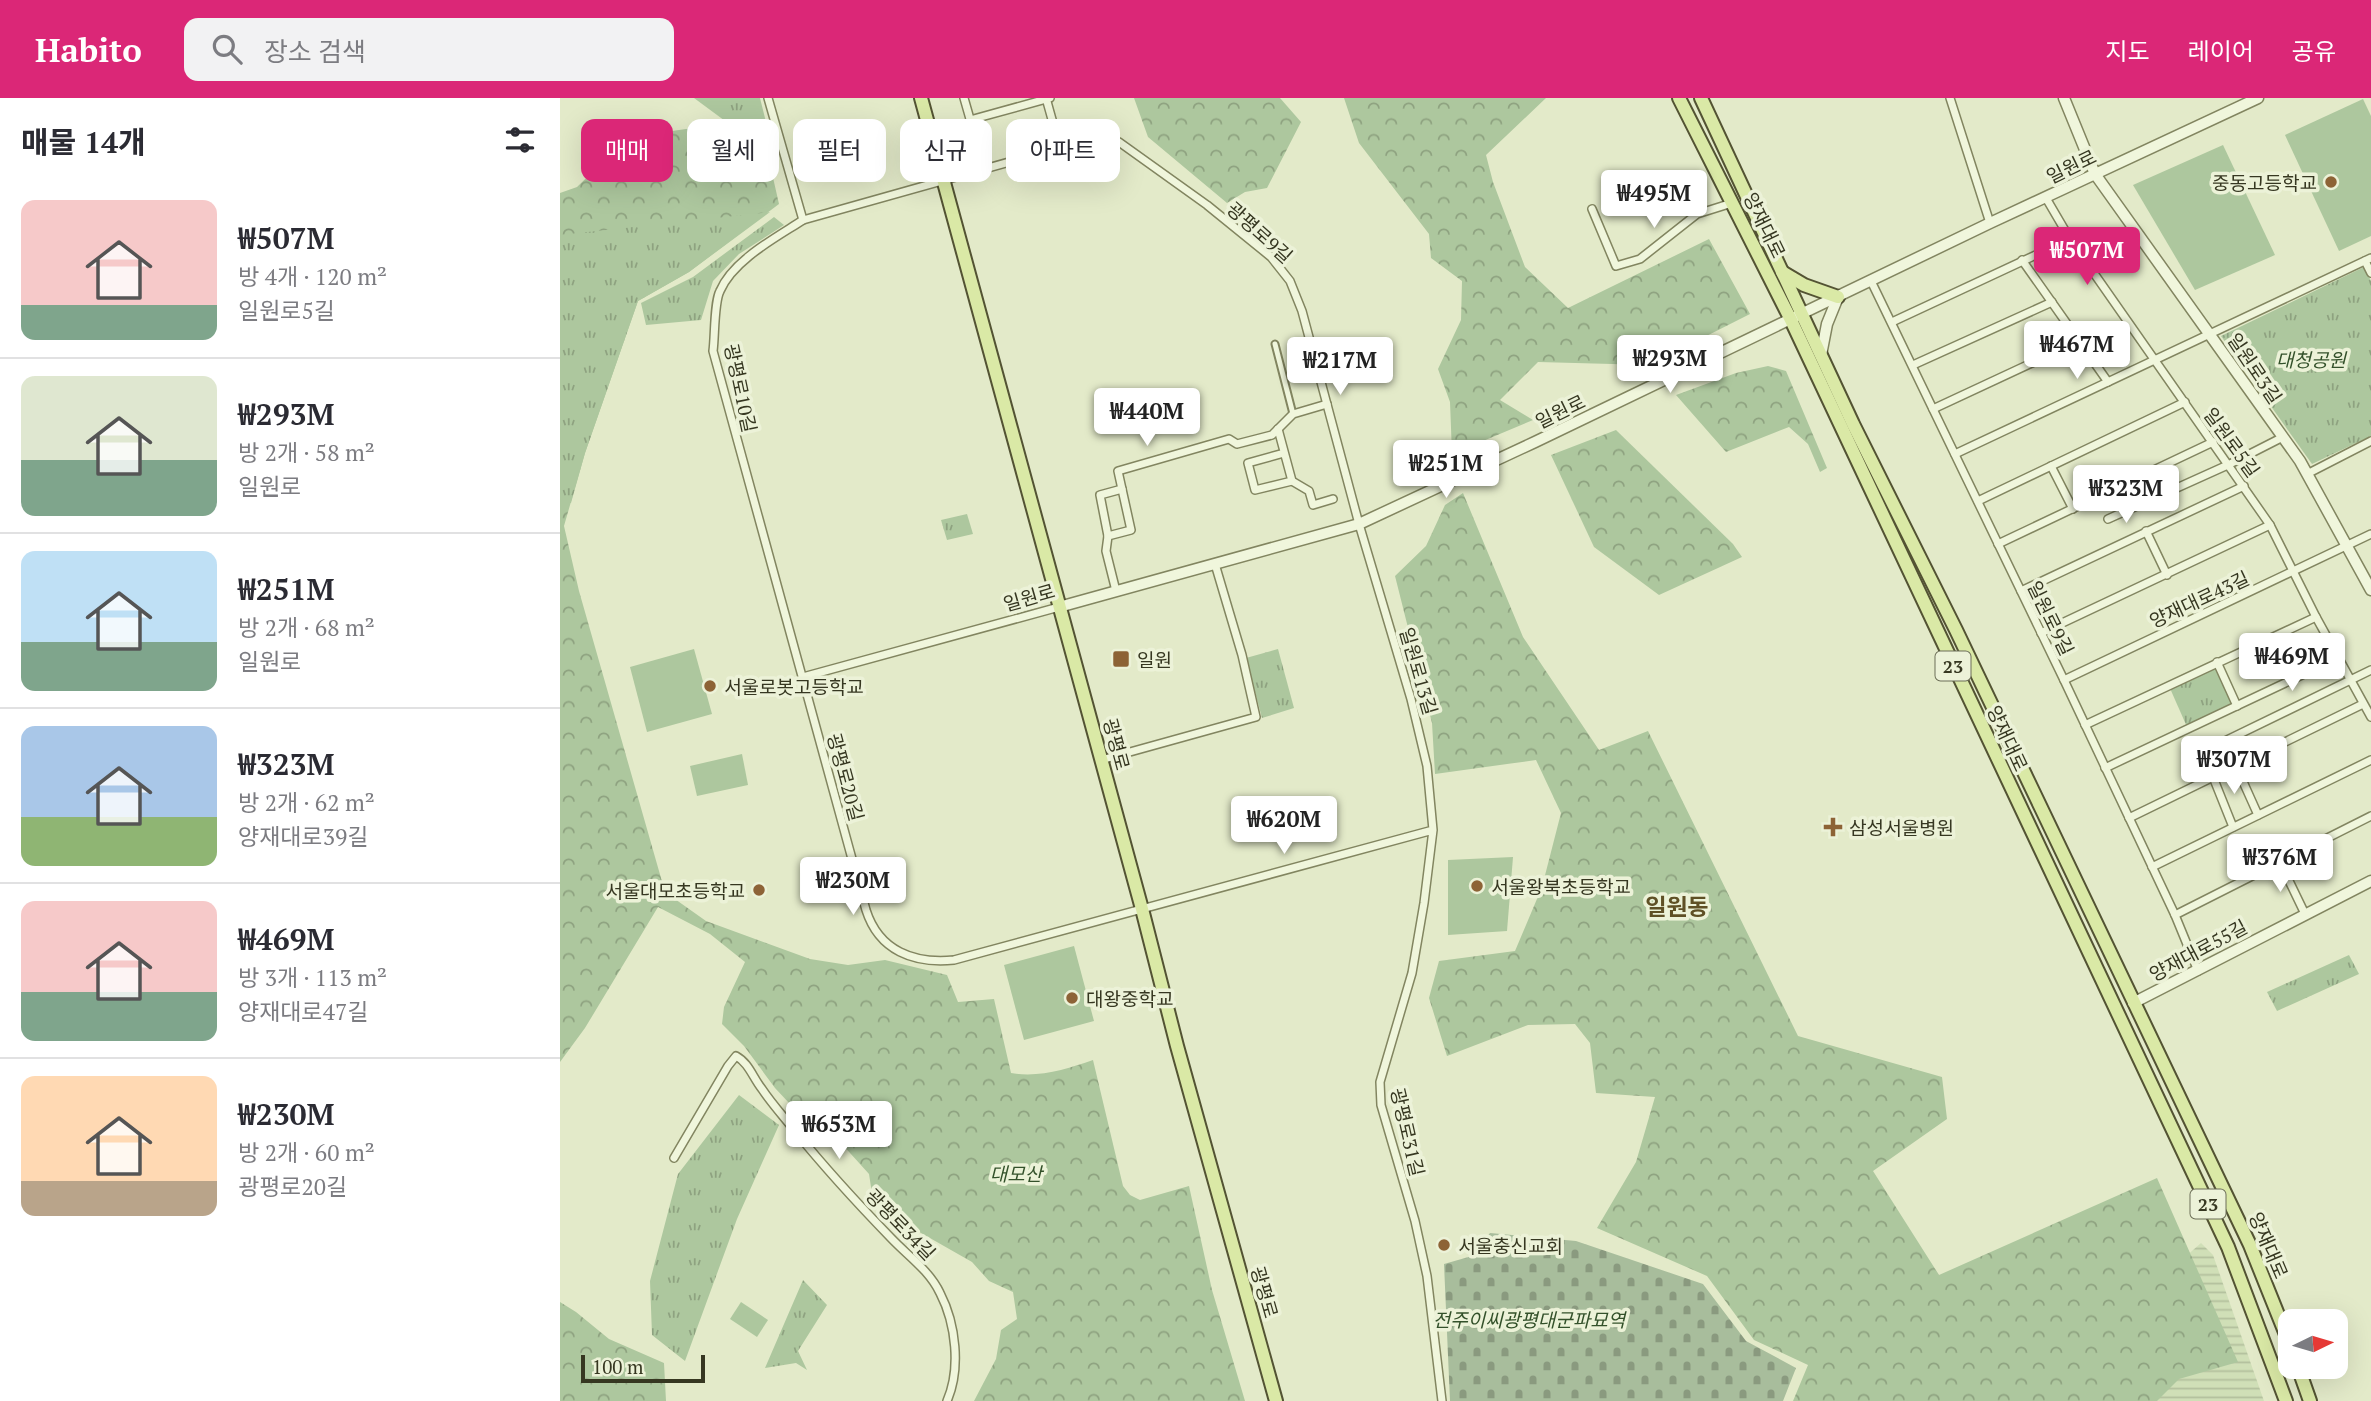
<!DOCTYPE html>
<html lang="ko">
<meta charset="utf-8">
<style>
body{margin:0;font-family:"PT Serif","Noto Sans KR",serif;background:#f2f2f3;color:#2b2b33;height:100vh;display:flex;flex-direction:column;font-size:26px;white-space:nowrap}
*{box-sizing:border-box;margin:0}
p{font-size:23px;color:#7c7c81}
.icon{flex:none;width:38px;height:38px;fill:none;stroke:currentColor;stroke-width:2;stroke-linecap:round;stroke-linejoin:round}
.map{position:relative;flex:1;overflow:hidden}
.sheet{display:flex;flex-direction:column;background:#fff;width:560px}
.sheet>*{flex:none}
.banner{position:absolute;left:21px;top:21px;width:665px;height:63px;display:flex;gap:14px}
.needle{width:46px;rotate:85deg}
.fabs{position:absolute;left:1718px;top:1211px;display:grid;gap:14px}
.fabs a{display:grid;place-items:center;width:70px;height:70px;border-radius:14px;background:#fff;box-shadow:0 7px 28px #0002;font-size:35px}
.scale{position:absolute;left:21px;bottom:18px;width:124px;box-sizing:border-box;padding-left:7px;border:4px solid #363721;border-top:0;font-size:19px;line-height:24px;white-space:nowrap;color:#363721;-webkit-text-stroke:5px #ecf2d8;paint-order:stroke}
.price{position:absolute;translate:-50% -60px;padding:0 16px;border-radius:7px;background:#fff;color:#222;font-size:23px;line-height:46px;filter:drop-shadow(0 2px 4px #0008)}
.price::after{content:'';position:absolute;left:50%;top:42px;width:21px;height:16px;margin-left:-10px;background:inherit;clip-path:polygon(0 0,100% 0,50% 100%)}
.price.on{background:#db2777;color:#fff}
ul{padding:0;list-style:none}
li{display:flex;align-items:center;gap:21px;height:175px;padding:0 21px}
li+li{border-top:2px solid #e1e1e2}
li span{display:grid;place-items:center;flex:none;width:196px;height:140px;border-radius:14px;color:#555}
li>.icon{margin-inline-start:auto}
span .icon{width:84px;height:84px;fill:#fffc;stroke-width:1}
li b{font-size:30px}
h2{display:flex;justify-content:space-between;align-items:center;height:84px;padding:0 21px;font-size:30px}
.tag{padding:0 24px;border-radius:14px;background:#fff;box-shadow:0 7px 28px #0002;font-size:24px;line-height:63px}
.tag.on{background:#db2777;color:#fff}
header{display:flex;align-items:center;gap:42px;box-sizing:border-box;height:98px;padding:0 35px;background:#db2777;color:#fff}
header strong{font-size:33px}
nav{display:flex;gap:38px;margin-inline-start:auto;font-size:24px}
.search{width:490px;height:63px;background:#f2f2f3;display:flex;align-items:center;gap:18px;box-sizing:border-box;padding:0 24px;border-radius:14px;color:#7c7c81;font-size:26px}
main{display:flex;flex:1;min-height:0}
.map>svg:first-child{display:block}
.farmland{fill:url(#farmland-rules)}
.grass{fill:#adc79e}
.forest{fill:url(#forest-crowns)}
.cemetery{fill:url(#cemetery-stones)}
.park{fill:url(#park-tufts)}
.lines{fill:none;stroke-linecap:round;stroke-linejoin:round}
.pedestrian-casing{stroke:#828560;stroke-width:9}
.minor-casing{stroke:#828560;stroke-width:10}
.tertiary-casing{stroke:#828560;stroke-width:13}
.primary-casing{stroke:#535333;stroke-width:16}
.pedestrian{stroke:#f0f6dc;stroke-width:5}
.minor{stroke:#f0f6dc;stroke-width:7}
.tertiary{stroke:#f0f6dc;stroke-width:10}
.primary{stroke:#dae9a6;stroke-width:12}
.poi-dot{fill:#8d6336;stroke:#ecf2d8;stroke-width:2.5}
.labels{text-anchor:middle;dominant-baseline:central;stroke-width:7;stroke-linejoin:round;paint-order:stroke}
.shield{fill:#ecf2d8;stroke:#6d6f58;stroke-width:2}
.shield-label{font-size:18px;font-weight:bold;fill:#363721}
.street-label{font-size:19px;fill:#363721;stroke:#ecf2d8}
.poi-label{font-size:19px;fill:#363721;stroke:#ecf2d8;text-anchor:start}
.park-label{font-size:19px;font-style:italic;fill:#33512a;stroke:#ecf2d8}
.quarter-label{font-size:23px;font-weight:bold;fill:#5f5025;stroke:#ecf2d8}
</style>
<header>
<strong>Habito</strong>
<div class="search"><svg class="icon" aria-label="search" viewBox="0 0 24 24"><circle cx="10" cy="10" r="6"/><path d="M15 15l6 6"/></svg>장소 검색</div>
<nav><a>지도</a><a>레이어</a><a>공유</a></nav>
</header>
<main>
<section class="sheet">
<h2>매물 14개<svg class="icon" aria-label="filters" viewBox="0 0 24 24"><path d="M4 7h16M4 17h16"/><circle cx="9" cy="7" r="2"/><circle cx="15" cy="17" r="2"/></svg></h2>
<ul>
<li><span style="background:linear-gradient(#f6c9c9 75%,#7fa58c 0)"><svg class="icon" aria-label="home" viewBox="0 0 24 24"><path d="M3 11l9-7 9 7M6 9v11h12V9"/></svg></span><div><b>₩507M</b><p>방 4개 · 120 m²</p><p>일원로5길</p></div></li>
<li><span style="background:linear-gradient(#dfe7d0 60%,#7fa58c 0)"><svg class="icon" aria-label="home" viewBox="0 0 24 24"><path d="M3 11l9-7 9 7M6 9v11h12V9"/></svg></span><div><b>₩293M</b><p>방 2개 · 58 m²</p><p>일원로</p></div></li>
<li><span style="background:linear-gradient(#bfe0f5 65%,#7fa58c 0)"><svg class="icon" aria-label="home" viewBox="0 0 24 24"><path d="M3 11l9-7 9 7M6 9v11h12V9"/></svg></span><div><b>₩251M</b><p>방 2개 · 68 m²</p><p>일원로</p></div></li>
<li><span style="background:linear-gradient(#a9c7e8 65%,#8fb573 0)"><svg class="icon" aria-label="home" viewBox="0 0 24 24"><path d="M3 11l9-7 9 7M6 9v11h12V9"/></svg></span><div><b>₩323M</b><p>방 2개 · 62 m²</p><p>양재대로39길</p></div></li>
<li><span style="background:linear-gradient(#f6c9c9 65%,#7fa58c 0)"><svg class="icon" aria-label="home" viewBox="0 0 24 24"><path d="M3 11l9-7 9 7M6 9v11h12V9"/></svg></span><div><b>₩469M</b><p>방 3개 · 113 m²</p><p>양재대로47길</p></div></li>
<li><span style="background:linear-gradient(#ffd9b3 75%,#b9a48a 0)"><svg class="icon" aria-label="home" viewBox="0 0 24 24"><path d="M3 11l9-7 9 7M6 9v11h12V9"/></svg></span><div><b>₩230M</b><p>방 2개 · 60 m²</p><p>광평로20길</p></div></li>
</ul>
</section>
<div class="map">
<svg width="1811" height="1303" viewBox="0 0 1811 1303">
<defs>
<pattern id="farmland-rules" width="6" height="5" patternUnits="userSpaceOnUse" patternTransform="scale(1.75)"><rect width="6" height="5" fill="#d0dfb7"/><path d="M0 2.5h6" fill="none" stroke="#b3c09d"/></pattern>
<pattern id="forest-crowns" width="20" height="18" patternUnits="userSpaceOnUse" patternTransform="scale(1.75)"><rect width="20" height="18" fill="#adc79e"/><path d="M2 6a3 3 0 1 1 6 0M12 15a3 3 0 1 1 6 0" fill="none" stroke="#8ea280"/></pattern>
<pattern id="cemetery-stones" width="16" height="16" patternUnits="userSpaceOnUse" patternTransform="scale(1.75)"><rect width="16" height="16" fill="#a8bd9c"/><path d="M2 7V4a2 2 0 0 1 4 0v3zM10 15v-3a2 2 0 0 1 4 0v3z" fill="#8a9a7f"/></pattern>
<pattern id="park-tufts" width="24" height="20" patternUnits="userSpaceOnUse" patternTransform="scale(1.75)"><rect width="24" height="20" fill="#adc79e"/><path d="M3 7l-1-3M5 7V3M7 7l1-3M15 17l-1-3M17 17v-4M19 17l1-3" fill="none" stroke="#8ea280"/></pattern>
</defs>
<rect width="100%" height="100%" fill="#e3eac9"/>
<path class="farmland" d="M 1641,1145 L 1653,1157 L 1704,1303 L 1568,1303 L 1590,1190 Z"/>
<g class="grass">
<path d="M 1803,1 L 1811,18 L 1811,138 L 1779,153 L 1725,37 Z"/>
<path d="M 1663,47 L 1715,157 L 1635,192 L 1573,87 Z"/>
<path d="M 134,551 L 152,616 L 87,634 L 70,569 Z"/>
<path d="M 182,656 L 188,687 L 137,698 L 130,668 Z"/>
<path d="M 953,759 L 947,833 L 888,837 L 888,762 Z"/>
<path d="M 514,848 L 534,923 L 464,942 L 444,867 Z"/>
<path d="M 181,1204 L 208,1222 L 197,1239 L 170,1221 Z"/>
</g>
<g class="forest">
<path d="M 574,0 L 720,0 L 741,24 L 707,90 L 685,94 L 667,105 L 588,39 Z"/>
<path d="M 784,0 L 986,0 L 926,57 L 933,84 L 965,169 L 1008,210 L 1149,141 L 1190,216 L 1089,267 L 978,264 L 940,302 L 973,322 L 892,356 L 890,304 L 878,271 L 901,222 L 902,183 L 871,160 L 869,136 L 799,45 Z"/>
<path d="M 133,30 L 209,62 L 219,106 L 129,174 L 78,203 L 25,355 L 4,428 L 19,493 L 105,794 L 146,823 L 250,861 L 288,867 L 325,862 L 387,877 L 398,904 L 434,901 L 451,975 C 479,980 507,971 533,962 L 563,1088 L 570,1097 L 580,1102 L 629,1088 L 652,1192 L 685,1303 L 414,1303 L 436,1261 L 441,1232 L 457,1221 L 453,1194 L 429,1183 L 412,1164 L 333,1119 L 313,1102 L 309,1076 L 281,1045 L 244,1021 L 215,990 L 184,948 L 162,926 L 164,909 L 185,864 L 150,836 L 98,809 L 25,930 L 0,964 L 0,95 L 17,89 L 55,52 L 91,36 Z"/>
<path d="M 1208,268 L 1226,273 L 1267,370 L 1260,374 L 1248,346 L 1229,329 L 1166,354 L 1116,297 L 1176,275 Z"/>
<path d="M 1056,332 L 1173,446 L 1182,459 L 1099,497 L 1034,449 L 991,357 Z"/>
<path d="M 903,395 L 963,539 L 1039,652 L 1088,633 L 1238,938 L 1382,979 L 1387,1021 L 1313,1073 L 1379,1177 L 1597,1080 L 1678,1264 L 1619,1281 L 1597,1303 L 1233,1303 L 1248,1267 L 1194,1242 L 1147,1178 L 1037,1130 L 1076,1064 L 1095,999 L 1036,995 L 1030,945 L 1015,926 L 968,927 L 887,958 L 869,900 L 879,863 L 955,853 L 982,789 L 1001,715 L 976,662 L 875,676 L 872,625 L 835,478 L 866,448 L 885,407 Z"/>
<path d="M 0,1204 L 16,1214 L 49,1241 L 104,1265 L 106,1303 L 0,1303 Z"/>
</g>
<path class="cemetery" d="M 930,1135 L 1016,1143 L 1143,1186 L 1186,1243 L 1236,1270 L 1223,1303 L 890,1303 L 884,1166 L 912,1158 Z"/>
<g class="park">
<path d="M 134,0 L 200,0 L 215,60 Z"/>
<path d="M 210,114 L 129,174 L 78,203 L 25,355 L 11,405 L 0,405 L 0,137 Z"/>
<path d="M 214,119 L 224,127 L 179,156 L 153,183 L 141,222 L 86,227 L 81,205 L 133,179 Z"/>
<path d="M 1804,169 L 1811,183 L 1811,338 L 1752,366 L 1661,238 Z"/>
<path d="M 407,416 L 413,436 L 387,442 L 381,422 Z"/>
<path d="M 718,551 L 734,610 L 702,620 L 686,560 Z"/>
<path d="M 1656,566 L 1675,607 L 1627,629 L 1609,588 Z"/>
<path d="M 1789,857 L 1799,876 L 1717,913 L 1707,894 Z"/>
<path d="M 179,997 L 219,1027 L 177,1121 L 125,1263 L 92,1237 L 90,1183 L 118,1076 Z"/>
<path d="M 243,1182 L 267,1207 L 238,1253 L 247,1272 L 236,1265 L 205,1270 Z"/>
</g>
<g class="lines">
<defs>
<path id="pedestrian" d="M 715,246 L 733,316"/>
<g id="minor">
<path d="M 208,0 L 243,122"/>
<path d="M 404,0 L 424,70"/>
<path d="M 486,0 L 500,50"/>
<path d="M 1390,0 L 1430,125"/>
<path d="M 410,22 L 490,0"/>
<path d="M 1486,100 L 1510,141 L 1710,427 L 1756,519 L 1811,619"/>
<path d="M 1032,111 L 1056,168 L 1080,161 L 1137,116 L 1172,105"/>
<path d="M 1462,162 L 1548,284"/>
<path d="M 1805,163 L 1811,175"/>
<path d="M 1311,183 L 1504,582 L 1615,817 L 1638,873"/>
<path d="M 1332,224 L 1510,141"/>
<path d="M 1353,267 L 1492,204"/>
<path d="M 1373,311 L 1519,243"/>
<path d="M 718,331 L 732,383 L 695,392 L 688,365 L 724,355"/>
<path d="M 1395,356 L 1811,160"/>
<path d="M 1491,368 L 1513,411"/>
<path d="M 1747,376 L 1811,343"/>
<path d="M 732,383 L 749,393 L 753,407 L 773,401"/>
<path d="M 1418,403 L 1625,304"/>
<path d="M 1548,421 L 1670,366 L 1723,339"/>
<path d="M 1586,433 L 1607,477"/>
<path d="M 548,438 L 540,397 L 562,391"/>
<path d="M 1438,446 L 1653,344"/>
<path d="M 556,493 L 546,453 L 548,438 L 571,432 L 558,373 L 669,341 L 677,346 L 712,337 L 733,316 L 767,306"/>
<path d="M 1461,493 L 1684,388"/>
<path d="M 1481,535 L 1710,427"/>
<path d="M 1657,564 L 1677,608"/>
<path d="M 243,579 L 499,509"/>
<path d="M 1504,582 L 1811,436"/>
<path d="M 1525,627 L 1756,519"/>
<path d="M 1665,643 L 1811,572"/>
<path d="M 541,662 L 696,619 L 682,557 L 655,466"/>
<path d="M 1676,668 L 1698,717"/>
<path d="M 1545,670 L 1778,560"/>
<path d="M 1653,679 L 1673,729"/>
<path d="M 1569,720 L 1803,606"/>
<path d="M 873,732 L 394,862 C 354,866 319,853 306,812 L 153,253 C 155,239 154,204 160,193 C 173,162 217,139 243,122 L 524,43 L 559,44 L 647,107 L 711,159 L 730,183 L 742,213 L 799,426 L 851,601 L 867,668 L 873,732 L 864,805 L 852,875 L 820,984 L 821,1007 L 855,1123 L 867,1178 L 882,1303"/>
<path d="M 1720,764 L 1745,816"/>
<path d="M 1592,769 L 1811,662"/>
<path d="M 1615,817 L 1811,718"/>
<path d="M 114,1060 L 168,968 L 176,958 C 189,965 193,980 202,991 C 212,1006 224,1019 235,1033 C 265,1070 298,1106 331,1140 C 348,1158 369,1172 380,1195 C 396,1226 401,1271 387,1303"/>
</g>
<g id="tertiary">
<path d="M 1504,0 L 1535,76 L 1740,363 L 1811,492"/>
<path d="M 1261,257 L 1267,226 L 1278,199"/>
<path d="M 499,509 L 799,426 L 975,344 L 1430,125 L 1698,0"/>
<path d="M 1573,905 L 1811,783"/>
</g>
<g id="primary">
<path d="M 361,0 L 582,811 L 617,948 L 716,1303"/>
<path d="M 1119,0 L 1231,222 L 1668,1149 L 1726,1303"/>
<path d="M 1141,0 L 1293,326 L 1396,532 L 1690,1147 L 1731,1249"/>
<path d="M 1222,174 L 1244,187 L 1278,199"/>
<path d="M 1738,1269 L 1750,1303"/>
</g>
</defs>
<use href="#pedestrian" class="pedestrian-casing"/>
<use href="#minor" class="minor-casing"/>
<use href="#tertiary" class="tertiary-casing"/>
<use href="#primary" class="primary-casing"/>
<use href="#pedestrian" class="pedestrian"/>
<use href="#minor" class="minor"/>
<use href="#tertiary" class="tertiary"/>
<use href="#primary" class="primary"/>
</g>
<g class="poi-dot">
<circle cx="1771" cy="84" r="7"/>
<rect x="552" y="552" width="18" height="18" rx="3.5"/>
<circle cx="150" cy="588" r="7"/>
<path d="M1269.5 718.5h7v7h7v7h-7v7h-7v-7h-7v-7h7z"/>
<circle cx="917" cy="788" r="7"/>
<circle cx="199" cy="792" r="7"/>
<circle cx="512" cy="900" r="7"/>
<circle cx="884" cy="1147" r="7"/>
</g>
<g class="labels">
<g class="shield">
<rect x="1375.5" y="553.5" width="35" height="29" rx="5"/>
<rect x="1630.5" y="1091.5" width="35" height="29" rx="5"/>
</g>
<g class="shield-label">
<text x="1393" y="568">23</text>
<text x="1648" y="1106">23</text>
</g>
<g class="street-label">
<text transform="translate(1511 68) rotate(-26)">일원로</text>
<text transform="translate(1205 127) rotate(64)">양재대로</text>
<text transform="translate(700 134) rotate(42)">광평로9길</text>
<text transform="translate(1695 270) rotate(56)">일원로3길</text>
<text transform="translate(181 290) rotate(78)">광평로10길</text>
<text transform="translate(1000 313) rotate(-26)">일원로</text>
<text transform="translate(1672 344) rotate(54)">일원로5길</text>
<text transform="translate(469 499) rotate(-16)">일원로</text>
<text transform="translate(1639 501) rotate(-25)">양재대로43길</text>
<text transform="translate(1491 520) rotate(64)">일원로9길</text>
<text transform="translate(859 573) rotate(74)">일원로13길</text>
<text transform="translate(1448 640) rotate(65)">양재대로</text>
<text transform="translate(557 646) rotate(75)">광평로</text>
<text transform="translate(286 679) rotate(75)">광평로20길</text>
<text transform="translate(1638 852) rotate(-28)">양재대로55길</text>
<text transform="translate(848 1034) rotate(77)">광평로31길</text>
<text transform="translate(341 1126) rotate(46)">광평로34길</text>
<text transform="translate(1709 1147) rotate(67)">양재대로</text>
<text transform="translate(705 1194) rotate(74)">광평로</text>
</g>
<g class="poi-label">
<text x="1757" y="84" text-anchor="end">중동고등학교</text>
<text x="577" y="561">일원</text>
<text x="164" y="588">서울로봇고등학교</text>
<text x="1289" y="729">삼성서울병원</text>
<text x="931" y="788">서울왕북초등학교</text>
<text x="185" y="792" text-anchor="end">서울대모초등학교</text>
<text x="526" y="900">대왕중학교</text>
<text x="898" y="1147">서울충신교회</text>
</g>
<g class="park-label">
<text x="1751" y="261">대청공원</text>
<text x="456" y="1075">대모산</text>
<text x="969" y="1221">전주이씨광평대군파묘역</text>
</g>
<g class="quarter-label">
<text x="1117" y="808">일원동</text>
</g>
</g>
</svg>
<div class="fabs">
<a><svg class="needle" viewBox="-14 -14 28 28"><path d="M0-13l5 13h-10z" fill="#e53935"/><path d="M0 13l5-13h-10z" fill="#7c7c81"/></svg></a>
</div>
<div class="scale">100 m</div>
<b class="price" style="left:1094px;top:132px">₩495M</b>
<b class="price on" style="left:1527px;top:189px">₩507M</b>
<b class="price" style="left:1517px;top:283px">₩467M</b>
<b class="price" style="left:1110px;top:297px">₩293M</b>
<b class="price" style="left:780px;top:299px">₩217M</b>
<b class="price" style="left:587px;top:350px">₩440M</b>
<b class="price" style="left:886px;top:402px">₩251M</b>
<b class="price" style="left:1566px;top:427px">₩323M</b>
<b class="price" style="left:1732px;top:595px">₩469M</b>
<b class="price" style="left:1674px;top:698px">₩307M</b>
<b class="price" style="left:724px;top:758px">₩620M</b>
<b class="price" style="left:1720px;top:796px">₩376M</b>
<b class="price" style="left:293px;top:819px">₩230M</b>
<b class="price" style="left:279px;top:1063px">₩653M</b>
<div class="banner">
<a class="tag on">매매</a>
<a class="tag">월세</a>
<a class="tag">필터</a>
<a class="tag">신규</a>
<a class="tag">아파트</a>
</div>
</div>
</main>
